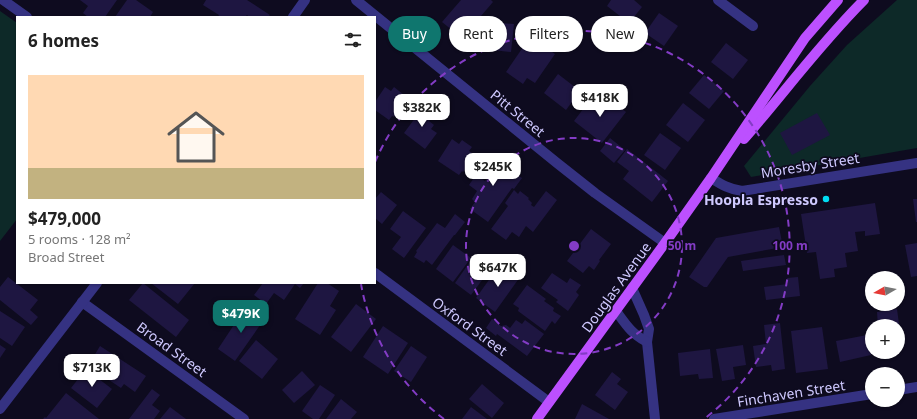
<!DOCTYPE html>
<meta charset="utf-8">
<style>
body{margin:0;font-family:"Noto Sans",sans-serif;background:#f6f6f6;color:#222;height:100vh;display:flex;flex-direction:column;font-size:15px;white-space:nowrap}
*{box-sizing:border-box;margin:0}
p{font-size:13px;color:#767676}
.icon{flex:none;width:22px;height:22px;fill:none;stroke:currentColor;stroke-width:2;stroke-linecap:round;stroke-linejoin:round}
.map{position:relative;flex:1;overflow:hidden}
.details{position:absolute;left:16px;top:16px;width:360px;height:268px;display:flex;flex-direction:column;background:#fff;border-radius:0px;box-shadow:0 1px 3px #0004}
.details>*{flex:none}
.top-card{position:absolute;left:388px;top:16px;width:380px;height:36px;display:flex;gap:8px}
.needle{width:26px;rotate:261deg}
.tools{position:absolute;left:865px;top:271px;display:grid;gap:8px}
.tools a{display:grid;place-items:center;width:40px;height:40px;border-radius:50%;background:#fff;box-shadow:0 1px 3px #0004;font-size:20px}
.price{position:absolute;translate:-50% -34px;padding:0 9px;border-radius:8px;background:#fff;color:#222;font-size:13px;line-height:26px;filter:drop-shadow(0 1px 2px #0008)}
.price::after{content:'';position:absolute;left:50%;top:24px;width:12px;height:9px;margin-left:-6px;background:inherit;clip-path:polygon(0 0,100% 0,50% 100%)}
.price.active{background:#0f766e;color:#fff}
ul{padding:0;list-style:none}
li{display:grid;align-content:center;gap:8px;height:212px;padding:0 12px}
li span{display:grid;place-items:center;height:124px;border-radius:0px;color:#555}
li>.icon{margin-inline-start:auto}
span .icon{width:72px;height:72px;fill:#fffc;stroke-width:1}
li b{font-size:17px}
h2{display:flex;justify-content:space-between;align-items:center;height:48px;padding:0 12px;font-size:17px}
.pill{padding:0 14px;border-radius:18px;background:#fff;box-shadow:0 1px 3px #0004;font-size:14px;line-height:36px}
.pill.active{background:#0f766e;color:#fff}
.map>svg:first-child{display:block}
.green{fill:#0d2928}
.building{fill:#1e1641}
.lines{fill:none;stroke-linecap:round;stroke-linejoin:round}
.minor{stroke:#353282;stroke-width:10}
.major{stroke:#bc50ff;stroke-width:10}
.ring{fill:none;stroke:#833cc5;stroke-width:2;stroke-dasharray:7 5}
.poi-dot{fill:#00ddf4;stroke:#0e0b1f;stroke-width:1.5}
.labels{text-anchor:middle;dominant-baseline:central;stroke-width:3.5;stroke-linejoin:round;paint-order:stroke}
.street-label{font-size:14px;fill:#cfc9ff;stroke:#0e0b1f}
.poi-label{font-size:14px;font-weight:bold;fill:#cfc9ff;stroke:#0e0b1f;text-anchor:end}
.centre{fill:#833cc5;stroke:#0e0b1f;stroke-width:2}
.ring-label{font-size:12px;text-anchor:middle;font-weight:bold;fill:#833cc5;stroke:#0e0b1f;stroke-width:3.5;stroke-linejoin:round;paint-order:stroke}
</style>
<div class="map">
<svg width="917" height="419" viewBox="0 0 917 419">
<rect width="100%" height="100%" fill="#0e0b1f"/>
<g class="green">
<path d="M 897,0 L 917,0 L 917,148 L 751,177 L 744,166 L 810,86 L 847,45 Z"/>
<path d="M 0,11 L 17,23 L 17,219 L 0,241 Z"/>
</g>
<g class="building">
<path d="M 80,0 L 117,0 L 105,17 L 88,17 L 83,13 L 88,6 Z"/>
<path d="M 127,0 L 136,0 L 153,12 L 150,17 L 115,17 Z"/>
<path d="M 206,0 L 247,0 L 270,15 L 268,17 L 249,17 L 247,15 L 245,17 L 218,17 L 219,15 L 203,5 Z"/>
<path d="M 461,0 L 491,0 L 493,2 L 462,38 L 442,22 Z"/>
<path d="M 611,0 L 634,0 L 642,7 L 629,23 L 607,6 Z"/>
<path d="M 659,13 L 678,26 L 664,46 L 645,33 Z"/>
<path d="M 487,22 L 514,24 L 511,52 L 484,49 Z"/>
<path d="M 530,37 L 555,54 L 535,83 L 527,78 L 523,84 L 506,72 Z"/>
<path d="M 726,43 L 748,60 L 733,79 L 711,62 Z"/>
<path d="M 558,74 L 580,91 L 566,110 L 544,93 Z"/>
<path d="M 704,75 L 724,91 L 709,109 L 689,93 Z"/>
<path d="M 385,87 L 391,91 L 394,87 L 404,95 L 402,99 L 404,101 L 394,117 L 392,116 L 389,120 L 375,110 L 375,102 Z"/>
<path d="M 606,96 L 626,112 L 602,143 L 574,121 L 590,100 L 598,106 Z"/>
<path d="M 683,103 L 705,120 L 688,142 L 666,125 Z"/>
<path d="M 424,106 L 435,114 L 429,121 L 434,125 L 431,129 L 437,133 L 425,149 L 404,133 Z"/>
<path d="M 817,113 L 830,135 L 792,155 L 780,133 Z"/>
<path d="M 660,133 L 681,148 L 665,170 L 644,155 Z"/>
<path d="M 610,138 L 625,150 L 614,163 L 600,151 Z"/>
<path d="M 452,139 L 459,144 L 462,140 L 472,147 L 469,151 L 475,155 L 463,172 L 462,171 L 459,175 L 438,161 Z"/>
<path d="M 627,149 L 668,181 L 652,202 L 623,179 L 629,171 L 617,162 Z"/>
<path d="M 493,156 L 498,160 L 501,156 L 515,167 L 512,171 L 522,178 L 514,189 L 512,188 L 488,222 L 470,209 L 475,202 L 472,199 L 477,191 L 469,185 L 476,175 L 485,181 L 488,177 L 481,172 Z"/>
<path d="M 514,190 L 518,194 L 520,191 L 529,198 L 528,199 L 532,203 L 531,205 L 534,207 L 546,191 L 557,200 L 533,232 L 526,226 L 519,237 L 512,232 L 506,240 L 491,229 L 508,206 L 505,203 Z"/>
<path d="M 381,192 L 397,205 L 382,224 L 375,218 L 375,199 Z"/>
<path d="M 913,199 L 917,199 L 917,222 L 916,222 Z"/>
<path d="M 875,203 L 880,234 L 865,236 L 865,231 L 855,232 L 858,251 L 845,253 L 847,267 L 834,269 L 835,277 L 820,279 L 816,252 L 807,253 L 801,214 Z"/>
<path d="M 403,211 L 426,228 L 404,258 L 392,249 L 401,237 L 390,229 Z"/>
<path d="M 455,214 L 465,222 L 455,235 L 454,235 L 432,265 L 426,260 L 424,263 L 414,257 L 417,252 L 416,251 L 437,223 L 445,228 Z"/>
<path d="M 779,227 L 783,247 L 728,257 L 707,287 L 704,287 L 689,277 L 716,238 Z"/>
<path d="M 591,229 L 611,244 L 599,260 L 600,261 L 594,270 L 589,266 L 583,273 L 567,261 Z"/>
<path d="M 917,243 L 917,276 L 911,277 L 905,245 Z"/>
<path d="M 453,245 L 471,258 L 453,282 L 436,269 Z"/>
<path d="M 784,255 L 786,265 L 743,271 L 741,261 Z"/>
<path d="M 474,256 L 491,268 L 471,295 L 455,283 Z"/>
<path d="M 501,263 L 520,277 L 495,312 L 476,298 Z"/>
<path d="M 552,273 L 567,283 L 570,278 L 581,285 L 576,292 L 579,295 L 568,311 L 556,302 L 558,300 L 541,288 Z"/>
<path d="M 8,277 L 38,300 L 30,310 L 38,317 L 31,325 L 0,300 L 0,287 Z"/>
<path d="M 798,277 L 800,296 L 766,300 L 764,287 L 788,284 L 787,278 Z"/>
<path d="M 143,283 L 189,320 L 176,337 L 129,300 Z"/>
<path d="M 151,283 L 195,283 L 178,304 Z"/>
<path d="M 263,283 L 304,283 L 300,288 L 295,284 L 284,300 L 274,293 L 266,304 L 254,295 Z"/>
<path d="M 318,283 L 327,283 L 339,291 L 330,306 L 336,310 L 320,335 L 295,319 Z"/>
<path d="M 527,285 L 546,299 L 544,301 L 554,308 L 553,311 L 561,316 L 555,324 L 552,321 L 545,331 L 518,311 L 519,308 L 513,304 Z"/>
<path d="M 356,304 L 376,319 L 351,352 L 331,337 Z"/>
<path d="M 897,309 L 902,346 L 898,347 L 898,326 L 878,326 L 877,312 Z"/>
<path d="M 254,310 L 265,318 L 235,361 L 218,349 L 243,311 L 250,316 Z"/>
<path d="M 0,311 L 25,327 L 12,346 L 0,338 Z"/>
<path d="M 492,319 L 501,326 L 506,325 L 510,328 L 516,320 L 522,324 L 525,320 L 544,334 L 527,356 L 497,334 L 496,336 L 486,328 Z"/>
<path d="M 780,323 L 785,369 L 772,371 L 771,365 L 756,367 L 753,346 L 766,344 L 764,325 Z"/>
<path d="M 383,326 L 408,343 L 388,374 L 363,357 Z"/>
<path d="M 822,327 L 828,369 L 796,373 L 791,331 Z"/>
<path d="M 867,335 L 871,355 L 840,362 L 836,341 Z"/>
<path d="M 256,340 L 278,359 L 262,379 L 239,361 Z"/>
<path d="M 0,345 L 6,349 L 0,358 Z"/>
<path d="M 743,345 L 746,365 L 733,367 L 735,379 L 722,381 L 716,349 Z"/>
<path d="M 100,346 L 146,376 L 135,392 L 124,384 L 121,388 L 88,366 Z"/>
<path d="M 411,346 L 427,357 L 411,382 L 394,371 Z"/>
<path d="M 710,349 L 713,378 L 699,379 L 698,374 L 680,376 L 678,353 Z"/>
<path d="M 86,369 L 112,389 L 97,408 L 71,388 Z"/>
<path d="M 302,371 L 315,385 L 294,403 L 282,390 Z"/>
<path d="M 612,372 L 621,379 L 617,384 L 628,392 L 615,410 L 595,395 Z"/>
<path d="M 482,384 L 504,403 L 492,418 L 469,399 Z"/>
<path d="M 320,385 L 335,395 L 319,419 L 313,419 L 302,411 Z"/>
<path d="M 152,389 L 160,395 L 152,405 L 160,411 L 154,419 L 129,419 Z"/>
<path d="M 66,393 L 99,419 L 43,419 L 45,417 L 46,418 Z"/>
<path d="M 341,399 L 357,412 L 351,419 L 326,419 Z"/>
<path d="M 582,404 L 609,419 L 575,419 Z"/>
<path d="M 170,407 L 186,419 L 160,419 Z"/>
<path d="M 471,407 L 487,419 L 462,419 Z"/>
</g>
<g class="lines">
<g class="minor">
<path d="M 3,0 L 27,17"/>
<path d="M 356,0 L 557,163 L 595,193 L 665,243"/>
<path d="M 718,0 L 753,26"/>
<path d="M 293,17 L 305,0"/>
<path d="M 711,178 C 722,185 729,189 742,191 L 917,163"/>
<path d="M 375,273 L 549,402"/>
<path d="M 632,288 L 644,315 L 649,329 L 647,342 L 655,419"/>
<path d="M 82,302 L 244,419"/>
<path d="M 616,311 C 627,326 631,333 647,342"/>
<path d="M 898,390 L 917,387"/>
<path d="M 0,409 L 97,283"/>
<path d="M 714,419 L 872,394"/>
</g>
<g class="major">
<path d="M 744,139 C 784,93 820,44 864,0"/>
<path d="M 537,419 L 665,243 L 711,178 L 805,38 L 838,0"/>
</g>
</g>
<g class="ring">
<circle cx="574" cy="246" r="108"/>
<path d="M444 419A216 216 0 0 1 361 284M375 162A216 216 0 1 1 704 419"/>
</g>
<circle class="poi-dot" cx="826" cy="199" r="4"/>
<g class="labels">
<g class="street-label">
<text transform="translate(518 113) rotate(39)">Pitt Street</text>
<text transform="translate(810 165) rotate(-9)">Moresby Street</text>
<text transform="translate(616 287) rotate(-54)">Douglas Avenue</text>
<text transform="translate(470 326) rotate(36)">Oxford Street</text>
<text transform="translate(172 349) rotate(36)">Broad Street</text>
<text transform="translate(791 393) rotate(-9)">Finchaven Street</text>
</g>
<g class="poi-label">
<text x="818" y="199">Hoopla Espresso</text>
</g>
</g>
<circle cx="574" cy="246" r="6" class="centre"/>
<g class="ring-label">
<text x="682" y="250">50 m</text>
<text x="790" y="250">100 m</text>
</g>
</svg>
<div class="tools">
<a><svg class="needle" viewBox="-14 -14 28 28"><path d="M0-13l5 13h-10z" fill="#e53935"/><path d="M0 13l5-13h-10z" fill="#767676"/></svg></a>
<a>+</a>
<a>−</a>
</div>
<b class="price" style="left:600px;top:118px">$418K</b>
<b class="price" style="left:422px;top:128px">$382K</b>
<b class="price" style="left:493px;top:187px">$245K</b>
<b class="price" style="left:498px;top:288px">$647K</b>
<b class="price active" style="left:241px;top:334px">$479K</b>
<b class="price" style="left:92px;top:388px">$713K</b>
<div class="top-card">
<a class="pill active">Buy</a>
<a class="pill">Rent</a>
<a class="pill">Filters</a>
<a class="pill">New</a>
</div>
<section class="details">
<h2>6 homes<svg class="icon" aria-label="filters" viewBox="0 0 24 24"><path d="M4 7h16M4 17h16"/><circle cx="9" cy="7" r="2"/><circle cx="15" cy="17" r="2"/></svg></h2>
<ul>
<li><span style="background:linear-gradient(#ffd9b3 75%,#c2b280 0)"><svg class="icon" aria-label="home" viewBox="0 0 24 24"><path d="M3 11l9-7 9 7M6 9v11h12V9"/></svg></span><div><b>$479,000</b><p>5 rooms · 128 m²</p><p>Broad Street</p></div></li>
</ul>
</section>
</div>
